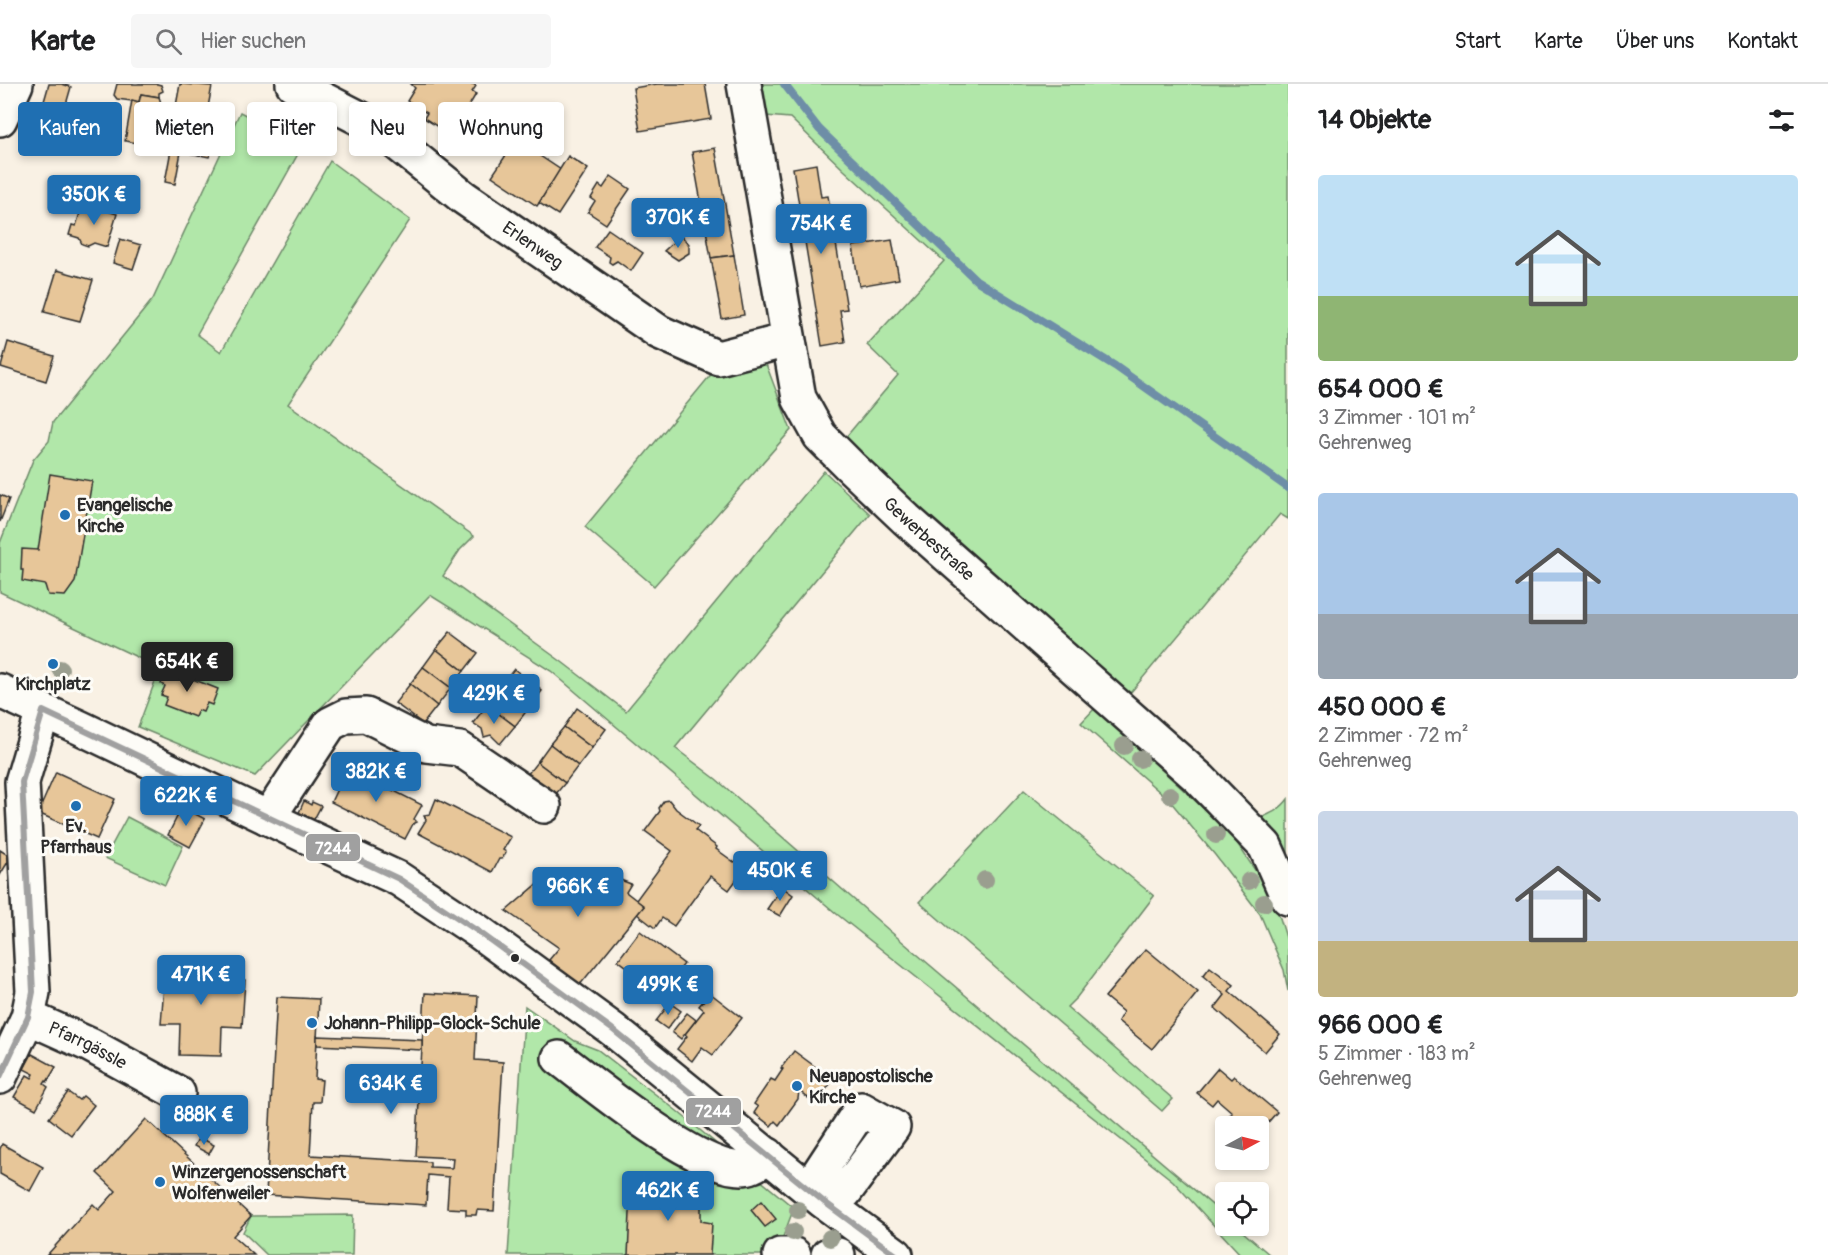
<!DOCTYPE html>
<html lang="de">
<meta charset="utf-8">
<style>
body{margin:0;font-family:Pangolin,sans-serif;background:#f6f6f6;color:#202124;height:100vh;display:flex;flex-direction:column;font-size:22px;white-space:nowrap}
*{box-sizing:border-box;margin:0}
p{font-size:20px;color:#757577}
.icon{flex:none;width:33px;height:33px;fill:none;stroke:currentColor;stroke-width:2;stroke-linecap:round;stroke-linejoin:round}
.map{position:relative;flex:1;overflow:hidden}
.drawer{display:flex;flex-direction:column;background:#fff;width:540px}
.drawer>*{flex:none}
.guide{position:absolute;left:18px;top:18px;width:570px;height:54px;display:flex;gap:12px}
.needle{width:39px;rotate:83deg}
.controls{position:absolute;left:1215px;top:1032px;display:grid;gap:12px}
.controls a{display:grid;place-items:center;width:54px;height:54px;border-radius:6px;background:#fff;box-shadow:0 3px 9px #0003;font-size:30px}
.price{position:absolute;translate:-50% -51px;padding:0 14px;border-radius:6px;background:#1f6fb2;color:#fff;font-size:20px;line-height:39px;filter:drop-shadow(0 2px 3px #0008)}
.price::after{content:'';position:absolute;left:50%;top:36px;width:18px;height:14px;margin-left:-9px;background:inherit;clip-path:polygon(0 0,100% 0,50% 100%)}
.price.on{background:#222;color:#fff}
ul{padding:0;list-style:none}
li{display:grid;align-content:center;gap:12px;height:318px;padding:0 30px}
li span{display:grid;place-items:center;height:186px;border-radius:6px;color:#555}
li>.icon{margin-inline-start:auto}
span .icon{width:108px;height:108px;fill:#fffc;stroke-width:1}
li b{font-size:26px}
h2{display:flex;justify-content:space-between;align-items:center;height:72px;padding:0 30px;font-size:26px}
.tag{padding:0 21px;border-radius:6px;background:#fff;box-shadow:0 3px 9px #0003;font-size:21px;line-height:54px}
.tag.on{background:#1f6fb2;color:#fff}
header{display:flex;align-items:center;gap:36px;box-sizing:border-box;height:84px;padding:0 30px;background:#fff;border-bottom:2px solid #e0e0e0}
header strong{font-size:28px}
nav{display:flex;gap:33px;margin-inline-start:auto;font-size:21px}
.search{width:420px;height:54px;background:#f6f6f6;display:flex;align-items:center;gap:15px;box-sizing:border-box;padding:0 21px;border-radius:6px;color:#757577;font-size:22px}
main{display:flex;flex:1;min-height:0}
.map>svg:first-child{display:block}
.green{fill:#b1e7a9;stroke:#6e896a;stroke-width:1.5}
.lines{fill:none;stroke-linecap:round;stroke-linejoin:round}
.stream{stroke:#6e8ea7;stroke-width:8}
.building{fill:#e7c699;stroke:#2b2b2b;stroke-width:1.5}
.minor-casing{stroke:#2b2b2b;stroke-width:38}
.minor{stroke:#fdfcf7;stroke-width:33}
.bus-1-casing{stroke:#fdfcf7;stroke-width:10}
.bus-1{stroke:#a0a0a0;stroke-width:6}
.tree{fill:#9a9e8f}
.poi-dot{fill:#1f6fb2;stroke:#fdfcf7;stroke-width:2}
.bus-dot{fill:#2b2b2b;stroke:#fdfcf7;stroke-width:2}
.labels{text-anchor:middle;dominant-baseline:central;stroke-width:6;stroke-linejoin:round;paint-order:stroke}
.street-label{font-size:18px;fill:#2b2b2b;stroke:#fdfcf7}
.poi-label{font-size:18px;font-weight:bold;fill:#2b2b2b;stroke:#fdfcf7;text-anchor:start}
.line-badge{stroke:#fdfcf7;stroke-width:2}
.badge-label{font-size:16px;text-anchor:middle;font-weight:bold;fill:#fff}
</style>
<header>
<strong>Karte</strong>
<div class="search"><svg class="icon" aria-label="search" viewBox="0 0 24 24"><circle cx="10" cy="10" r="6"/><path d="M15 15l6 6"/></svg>Hier suchen</div>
<nav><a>Start</a><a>Karte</a><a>Über uns</a><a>Kontakt</a></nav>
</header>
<main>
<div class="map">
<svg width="1288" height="1171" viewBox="0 0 1288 1171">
<rect width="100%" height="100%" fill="#f9f1e4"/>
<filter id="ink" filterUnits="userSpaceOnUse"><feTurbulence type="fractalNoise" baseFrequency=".0167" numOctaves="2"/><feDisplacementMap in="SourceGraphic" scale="12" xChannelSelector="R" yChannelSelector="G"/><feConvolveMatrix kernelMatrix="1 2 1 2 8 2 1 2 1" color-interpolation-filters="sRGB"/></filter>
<g filter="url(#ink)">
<g class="green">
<path d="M 761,0 L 1288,0 L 1288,435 L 1280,430 L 1126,614 L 840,360 L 898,291 L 867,261 L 944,177 L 844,86 L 790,34 L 766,32 Z"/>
<path d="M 240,28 L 303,61 L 197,250 L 221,268 L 330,77 L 410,136 L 288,320 L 474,452 L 460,466 L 443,492 L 562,578 L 626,627 L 824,387 L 870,430 L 675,664 L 716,695 L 891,848 L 1225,1132 L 1226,1142 L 1236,1142 L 1270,1171 L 1241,1171 L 1173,1097 L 838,831 L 551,587 L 430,511 L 255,692 L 138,643 L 160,584 L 0,508 L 0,459 L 33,376 L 49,357 L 53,338 L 153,215 Z"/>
<path d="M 766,280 L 791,346 L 654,502 L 585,443 L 718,282 L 729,283 Z"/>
<path d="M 1095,624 L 1231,750 L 1265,801 L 1280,834 L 1288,860 L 1288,907 L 1284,886 L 1260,830 L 1215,771 L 1170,717 L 1081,639 Z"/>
<path d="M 1024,706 L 1154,812 L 1077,913 L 1067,923 L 1173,1015 L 1162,1027 L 919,818 Z"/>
<path d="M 1288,715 L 1288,770 L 1274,750 L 1258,735 C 1270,730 1280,726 1288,715 Z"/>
<path d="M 127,733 L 183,762 L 165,801 L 105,774 Z"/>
<path d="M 525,922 L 575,957 L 598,966 L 677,1027 L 794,1124 L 776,1171 L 508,1171 Z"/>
<path d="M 353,1131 L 352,1171 L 267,1171 L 243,1148 L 251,1132 Z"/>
</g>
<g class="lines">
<path class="stream" d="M 784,0 L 819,45 L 976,196 L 1115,282 L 1288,404"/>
</g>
<g class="building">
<path d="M 49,0 L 62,0 L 71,3 L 55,59 L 34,52 Z"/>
<path d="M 117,0 L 157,0 L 161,1 L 163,7 L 159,9 L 159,13 L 141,10 L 139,18 L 117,15 L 114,11 Z"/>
<path d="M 180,0 L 212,2 L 199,71 L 168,65 Z"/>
<path d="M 411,0 L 473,0 L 476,2 L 472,8 L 476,10 L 456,44 L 442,36 L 438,43 L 424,34 L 427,29 L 407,17 L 415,4 Z"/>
<path d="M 657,0 L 705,0 L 711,35 L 640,47 L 633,4 Z"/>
<path d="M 141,10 L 159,13 L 162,22 L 164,23 L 162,26 L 174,28 L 172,43 L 160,41 L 156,62 L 125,57 L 132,16 L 139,18 Z"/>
<path d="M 203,51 L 219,54 L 209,73 L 199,71 Z"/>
<path d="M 516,56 L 561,86 L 537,122 L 492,92 Z"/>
<path d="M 715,64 L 734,171 L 711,174 L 692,68 Z"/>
<path d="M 171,66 L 181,68 L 175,100 L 165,98 Z"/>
<path d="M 568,72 L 588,85 L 558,131 L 539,119 Z"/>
<path d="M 816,80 L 821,113 L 828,112 L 847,225 L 840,226 L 845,258 L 822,262 L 793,84 Z"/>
<path d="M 611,92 L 630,105 L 606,140 L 588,128 L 595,117 L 591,114 L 599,101 L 603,104 Z"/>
<path d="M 83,119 L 117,130 L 107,163 L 94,159 L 88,162 L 82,160 L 79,154 L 69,151 L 72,141 L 76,142 Z"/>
<path d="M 608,145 L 643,169 L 631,187 L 617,177 L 612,180 L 609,178 L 610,173 L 595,163 Z"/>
<path d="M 681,151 L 689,161 L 689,169 L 678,176 L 664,167 Z"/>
<path d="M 120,155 L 141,161 L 133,185 L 113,179 Z"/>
<path d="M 892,156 L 899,195 L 859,202 L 853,162 Z"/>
<path d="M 734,171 L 744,231 L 722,235 L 711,174 Z"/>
<path d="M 57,186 L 93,196 L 80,237 L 44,228 Z"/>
<path d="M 8,258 L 54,272 L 46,297 L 1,283 Z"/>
<path d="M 50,390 L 92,397 L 75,498 L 65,512 L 48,511 L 45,501 L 22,497 L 23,486 L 21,486 L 22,465 L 38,466 Z"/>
<path d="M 0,411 L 9,415 L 0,438 Z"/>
<path d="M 450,548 L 478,569 L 464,587 L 436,565 Z"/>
<path d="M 436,565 L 464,587 L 451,604 L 423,583 Z"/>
<path d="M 423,583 L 451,604 L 437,622 L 410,600 Z"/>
<path d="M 167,585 L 218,605 L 212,621 L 207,619 L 203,628 L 198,626 L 195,633 L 164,621 L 167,613 L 161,611 L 165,602 L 161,600 Z"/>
<path d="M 514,585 L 542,607 L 528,625 L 500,603 Z"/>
<path d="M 410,600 L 437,622 L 423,640 L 395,619 Z"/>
<path d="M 500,603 L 528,625 L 515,642 L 487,621 Z"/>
<path d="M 487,621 L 515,642 L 500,660 L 491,651 L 484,653 L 482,645 L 473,639 Z"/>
<path d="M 577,624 L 606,645 L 592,664 L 564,643 Z"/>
<path d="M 564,643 L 592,664 L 578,682 L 550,660 Z"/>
<path d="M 550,660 L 578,682 L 565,699 L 537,678 Z"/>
<path d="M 537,678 L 565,699 L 550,717 L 523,696 Z"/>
<path d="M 347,683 L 422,721 L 414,735 L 417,738 L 413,740 L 405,755 L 331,718 L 337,705 L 333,698 L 341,695 Z"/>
<path d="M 56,688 L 115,715 L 97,755 L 38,729 Z"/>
<path d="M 436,715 L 511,753 L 503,766 L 506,768 L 502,775 L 499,775 L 492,788 L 418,749 L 426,736 L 424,731 L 430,730 Z"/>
<path d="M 669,716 L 676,725 L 699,742 L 695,746 L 717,763 L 716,765 L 734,778 L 737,777 L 745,783 L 746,787 L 740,795 L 737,795 L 729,806 L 710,792 L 674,842 L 662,834 L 655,844 L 637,830 L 644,822 L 636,816 L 672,767 L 645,747 L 660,727 L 659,724 L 664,717 Z"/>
<path d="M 304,717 L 311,721 L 312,718 L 321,722 L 312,739 L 298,731 Z"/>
<path d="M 182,723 L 205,735 L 190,763 L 168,751 Z"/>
<path d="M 0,766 L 11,773 L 0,791 Z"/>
<path d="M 572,788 L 607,791 L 631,800 L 626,808 L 644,822 L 579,902 L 549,876 L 559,864 L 506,827 L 540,798 Z"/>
<path d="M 782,803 L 793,811 L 780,832 L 767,825 Z"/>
<path d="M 640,847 L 684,880 L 662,909 L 618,876 Z"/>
<path d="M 1146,865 L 1198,908 L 1152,965 L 1118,937 L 1123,928 L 1105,913 Z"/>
<path d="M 166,876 L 207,878 L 206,894 L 245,896 L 242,943 L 222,942 L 221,972 L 179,971 L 180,940 L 161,940 Z"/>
<path d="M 1210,883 L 1234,901 L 1229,907 L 1280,950 L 1265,968 L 1215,924 L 1225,911 L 1203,892 Z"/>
<path d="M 425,909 L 478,912 L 475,976 L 503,978 L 494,1127 L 477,1126 L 476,1131 L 466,1131 L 466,1125 L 447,1124 L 449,1093 L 428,1091 L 426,1121 L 266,1111 L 277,913 L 319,915 L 315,995 L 322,996 L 320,1018 L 313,1018 L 310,1071 L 430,1078 L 430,1083 L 452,1084 L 453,1074 L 416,1072 Z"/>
<path d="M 710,909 L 742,934 L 713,971 L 702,963 L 692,977 L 677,965 L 687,952 L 685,950 L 704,926 L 699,922 Z"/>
<path d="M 670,919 L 681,927 L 667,945 L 656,937 Z"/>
<path d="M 687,929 L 696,936 L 681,955 L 672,948 Z"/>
<path d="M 317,952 L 422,956 L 422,966 L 317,961 Z"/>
<path d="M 794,967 L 833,996 L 819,1015 L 812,1009 L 808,1014 L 799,1007 L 798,1015 L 779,1041 L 775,1037 L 771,1042 L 754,1029 L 758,1023 L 754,1020 L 771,995 L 775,997 L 783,985 L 781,984 Z"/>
<path d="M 32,970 L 56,983 L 47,998 L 46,997 L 44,1000 L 48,1003 L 36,1025 L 14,1013 L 27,991 L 32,994 L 34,990 L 24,985 Z"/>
<path d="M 1218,984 L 1231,995 L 1234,992 L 1277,1028 L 1258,1050 L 1258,1042 L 1240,1042 L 1228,1033 L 1232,1028 L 1217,1015 L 1212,1021 L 1197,1009 Z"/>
<path d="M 68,1008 L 79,1016 L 83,1012 L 94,1021 L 71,1051 L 49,1034 Z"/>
<path d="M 146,1035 L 251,1132 L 233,1152 L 254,1171 L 47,1171 L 93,1120 L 99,1126 L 116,1107 L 97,1089 Z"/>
<path d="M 199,1053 L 214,1061 L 209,1070 L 194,1062 Z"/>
<path d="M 2,1060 L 43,1083 L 30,1107 L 0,1090 L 0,1065 Z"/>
<path d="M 659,1096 L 680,1096 L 681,1108 L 691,1108 L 701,1119 L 701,1137 L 712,1139 L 710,1171 L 628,1171 L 631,1108 L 645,1108 Z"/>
<path d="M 761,1117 L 776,1135 L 765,1143 L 751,1126 Z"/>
</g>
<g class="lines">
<defs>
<g id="minor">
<path id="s1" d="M 293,0 L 377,43 L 463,113 L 659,248 L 718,274 L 788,256"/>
<path id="s2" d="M 744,0 L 799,314 L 820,352 L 850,382 L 906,435 L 1200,695 L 1265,762 L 1288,814"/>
<path d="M 0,35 L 16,0"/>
<path d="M 0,607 L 81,644 L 306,752 L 399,795 L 479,848 L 612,945 L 823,1117 L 896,1171"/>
<path d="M 268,734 L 330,640 L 346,632 L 366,631 L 426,661 L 460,665 L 544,722"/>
<path id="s3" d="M 28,933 L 90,961 L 178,1009"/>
<path d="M 559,974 C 594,1000 711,1099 752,1082 C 758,1080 763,1075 768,1071"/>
<path d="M 0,993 L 28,933 L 33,908 L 22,698 L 43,627"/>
<path d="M 861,1025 L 893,1043 L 845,1108 L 819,1089 Z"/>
<path d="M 780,1171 L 794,1171"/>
<path d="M 828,1171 L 838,1171"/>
</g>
</defs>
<use href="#minor" class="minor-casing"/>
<use href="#minor" class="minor"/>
<defs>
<path id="bus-1" d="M 0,993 L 28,933 L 33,908 L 22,698 L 43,627 L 399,795 L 479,848 L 612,945 L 823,1117 L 896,1171"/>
</defs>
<use href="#bus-1" class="bus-1-casing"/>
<use href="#bus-1" class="bus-1"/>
</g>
<g class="tree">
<circle cx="60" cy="585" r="9"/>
<circle cx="1124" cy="662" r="9"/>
<circle cx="1140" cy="675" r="9"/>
<circle cx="1170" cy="711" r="9"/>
<circle cx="1216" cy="751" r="9"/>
<circle cx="985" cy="796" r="9"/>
<circle cx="1249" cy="797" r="9"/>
<circle cx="1264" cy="819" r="9"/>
<circle cx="798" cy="1126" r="9"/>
<circle cx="793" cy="1148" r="9"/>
<circle cx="830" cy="1154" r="9"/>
</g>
</g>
<g class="poi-dot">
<circle cx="65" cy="431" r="6"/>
<circle cx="53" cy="580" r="6"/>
<circle cx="76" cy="722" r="6"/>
<circle cx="312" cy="939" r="6"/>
<circle cx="797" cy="1002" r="6"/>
<circle cx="160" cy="1098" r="6"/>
</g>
<circle class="bus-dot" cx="515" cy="874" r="5"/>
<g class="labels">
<g class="street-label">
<text stroke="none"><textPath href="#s1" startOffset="290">Erlenweg</textPath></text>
<text stroke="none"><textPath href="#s2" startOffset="512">Gewerbestraße</textPath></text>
<text stroke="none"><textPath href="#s3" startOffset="66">Pfarrgässle</textPath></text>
</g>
<g class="poi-label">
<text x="77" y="421">Evangelische<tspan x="77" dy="21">Kirche</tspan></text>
<text x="53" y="600" text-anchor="middle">Kirchplatz</text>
<text x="76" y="742" text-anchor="middle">Ev.<tspan x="76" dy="21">Pfarrhaus</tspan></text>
<text x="324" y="939">Johann-Philipp-Glock-Schule</text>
<text x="809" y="992">Neuapostolische<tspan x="809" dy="21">Kirche</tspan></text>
<text x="172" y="1088">Winzergenossenschaft<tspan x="172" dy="21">Wolfenweiler</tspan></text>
</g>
</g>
<g class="line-badge">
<rect x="305" y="749" width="56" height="29" rx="6" fill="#a0a0a0"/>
<rect x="685" y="1013" width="57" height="29" rx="6" fill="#a0a0a0"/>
</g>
<g class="badge-label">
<text x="333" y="770">7244</text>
<text x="713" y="1033">7244</text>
</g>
</svg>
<div class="controls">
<a><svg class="needle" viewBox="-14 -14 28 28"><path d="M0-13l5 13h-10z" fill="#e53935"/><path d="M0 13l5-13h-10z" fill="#757577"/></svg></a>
<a><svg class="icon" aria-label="locate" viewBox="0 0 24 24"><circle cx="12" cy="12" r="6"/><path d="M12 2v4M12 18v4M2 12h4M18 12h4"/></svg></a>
</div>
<b class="price" style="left:94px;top:142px">350K €</b>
<b class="price" style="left:678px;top:165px">370K €</b>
<b class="price" style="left:821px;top:171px">754K €</b>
<b class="price on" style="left:187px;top:609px">654K €</b>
<b class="price" style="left:494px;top:641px">429K €</b>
<b class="price" style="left:376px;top:719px">382K €</b>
<b class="price" style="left:186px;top:743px">622K €</b>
<b class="price" style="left:780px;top:818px">450K €</b>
<b class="price" style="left:578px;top:834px">966K €</b>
<b class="price" style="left:201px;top:922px">471K €</b>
<b class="price" style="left:668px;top:932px">499K €</b>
<b class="price" style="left:391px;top:1031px">634K €</b>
<b class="price" style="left:204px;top:1062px">888K €</b>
<b class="price" style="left:668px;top:1138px">462K €</b>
<div class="guide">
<a class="tag on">Kaufen</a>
<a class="tag">Mieten</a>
<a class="tag">Filter</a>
<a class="tag">Neu</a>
<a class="tag">Wohnung</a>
</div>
</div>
<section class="drawer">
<h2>14 Objekte<svg class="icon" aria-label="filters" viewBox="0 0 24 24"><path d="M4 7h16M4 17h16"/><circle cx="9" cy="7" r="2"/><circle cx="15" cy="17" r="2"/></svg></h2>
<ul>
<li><span style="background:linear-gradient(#bfe0f5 65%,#8fb573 0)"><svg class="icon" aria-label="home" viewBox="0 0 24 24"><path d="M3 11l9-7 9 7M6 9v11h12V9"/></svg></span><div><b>654 000 €</b><p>3 Zimmer · 101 m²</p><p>Gehrenweg</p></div></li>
<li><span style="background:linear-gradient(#a9c7e8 65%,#9aa5b1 0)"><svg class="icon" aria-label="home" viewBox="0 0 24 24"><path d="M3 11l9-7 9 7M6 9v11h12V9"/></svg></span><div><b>450 000 €</b><p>2 Zimmer · 72 m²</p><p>Gehrenweg</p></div></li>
<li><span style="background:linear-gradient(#c9d6e8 70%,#c2b280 0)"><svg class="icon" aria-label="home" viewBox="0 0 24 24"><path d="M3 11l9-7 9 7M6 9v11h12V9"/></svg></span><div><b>966 000 €</b><p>5 Zimmer · 183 m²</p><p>Gehrenweg</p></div></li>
</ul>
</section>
</main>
